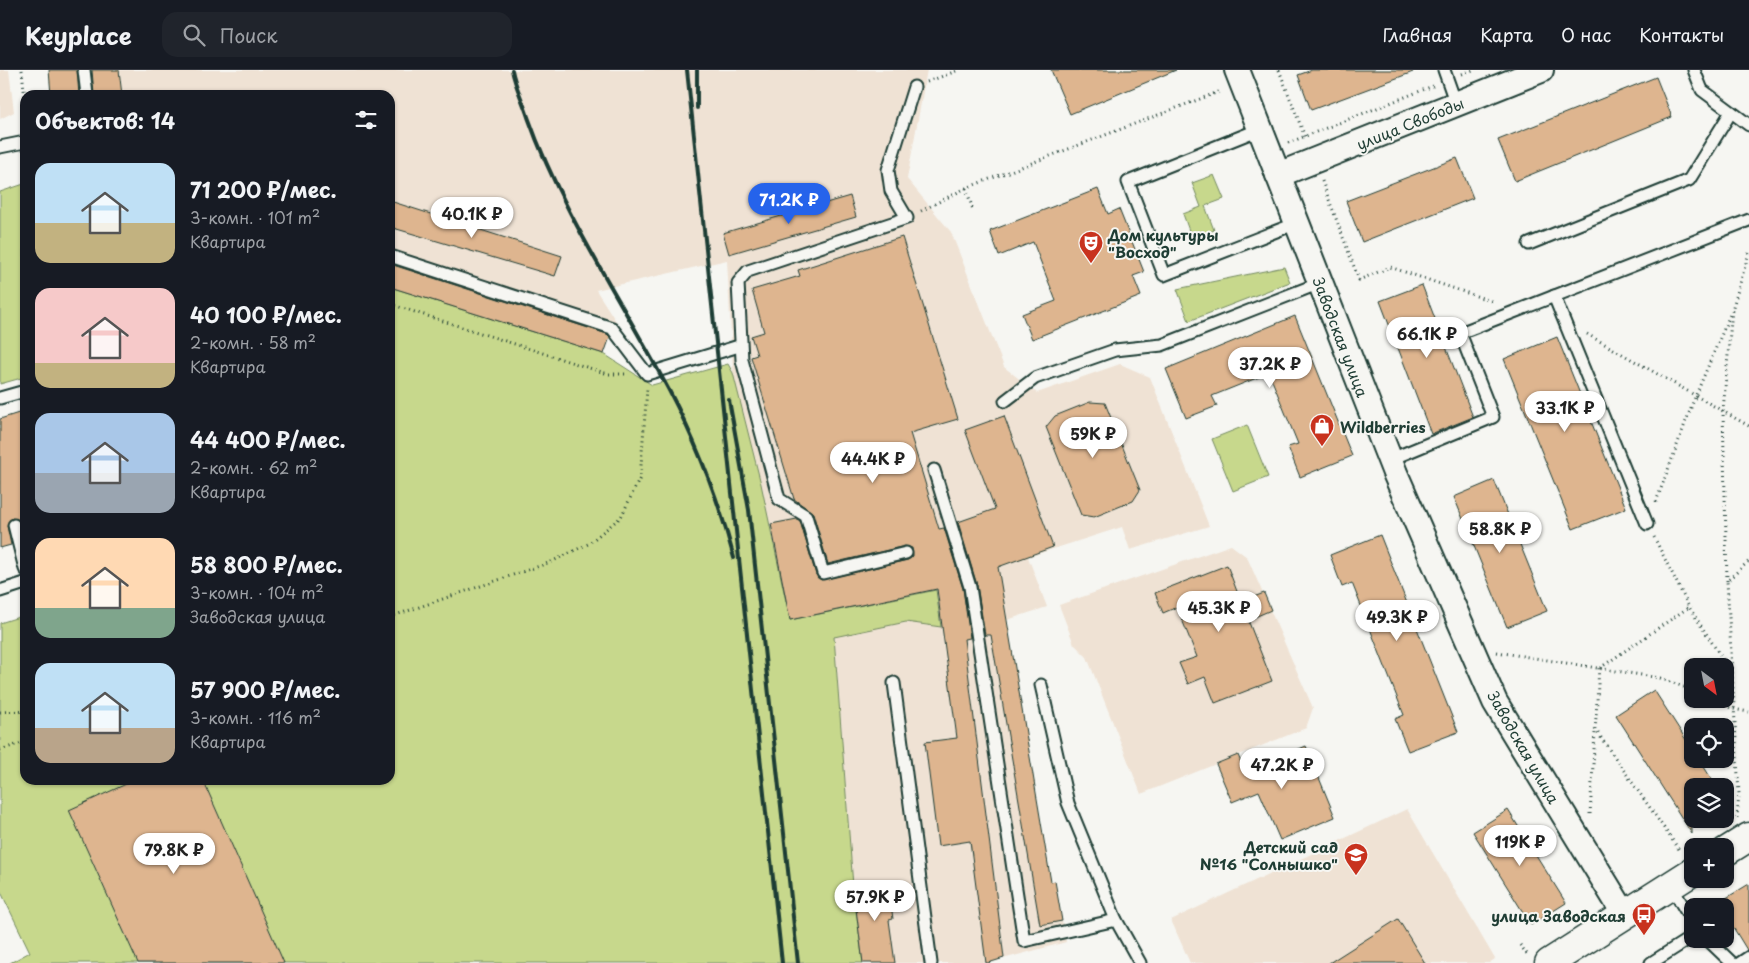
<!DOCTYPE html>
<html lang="ru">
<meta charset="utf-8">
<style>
body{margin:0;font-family:"Playpen Sans",sans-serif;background:#20242c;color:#f1f3f6;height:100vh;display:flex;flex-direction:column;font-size:19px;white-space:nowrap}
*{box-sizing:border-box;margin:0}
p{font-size:16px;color:#9ea1a6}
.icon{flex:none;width:28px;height:28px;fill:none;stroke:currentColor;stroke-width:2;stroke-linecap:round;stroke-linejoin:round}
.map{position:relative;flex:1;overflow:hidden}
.drawer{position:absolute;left:20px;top:20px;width:375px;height:695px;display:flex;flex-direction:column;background:#171b24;border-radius:15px;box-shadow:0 1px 4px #0004}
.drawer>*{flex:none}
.needle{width:32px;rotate:148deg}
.controls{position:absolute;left:1684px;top:588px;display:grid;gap:10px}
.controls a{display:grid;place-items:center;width:50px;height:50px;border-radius:10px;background:#171b24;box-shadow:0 1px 4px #0004;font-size:25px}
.price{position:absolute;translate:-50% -42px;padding:0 11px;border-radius:18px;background:#fff;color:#222;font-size:16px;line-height:32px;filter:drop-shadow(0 1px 2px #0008)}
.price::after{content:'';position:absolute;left:50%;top:30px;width:15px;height:11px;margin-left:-8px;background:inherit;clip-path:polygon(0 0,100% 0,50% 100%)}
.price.selected{background:#2563eb;color:#fff}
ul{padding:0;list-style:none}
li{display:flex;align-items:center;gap:15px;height:125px;padding:0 15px}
li span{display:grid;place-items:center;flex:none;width:140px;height:100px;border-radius:15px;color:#555}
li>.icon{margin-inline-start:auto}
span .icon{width:60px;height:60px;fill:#fffc;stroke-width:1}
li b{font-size:21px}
h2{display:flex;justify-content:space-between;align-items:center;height:60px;padding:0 15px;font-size:21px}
header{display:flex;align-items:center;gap:30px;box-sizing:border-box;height:70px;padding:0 25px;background:#171b24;border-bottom:1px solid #363941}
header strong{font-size:24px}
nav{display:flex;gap:28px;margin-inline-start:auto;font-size:18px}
.search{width:350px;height:45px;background:#20242c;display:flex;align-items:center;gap:12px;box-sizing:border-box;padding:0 18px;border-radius:15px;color:#9ea1a6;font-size:19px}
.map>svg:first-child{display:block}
.built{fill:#efe2d4}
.green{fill:#c7d88c;stroke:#738a60}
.building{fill:#deb58f;stroke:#1f3d34}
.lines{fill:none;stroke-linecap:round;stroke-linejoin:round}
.service-casing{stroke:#1f3d34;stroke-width:15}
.minor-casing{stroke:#1f3d34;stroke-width:28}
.tertiary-casing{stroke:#1f3d34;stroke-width:31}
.path{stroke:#1f3d34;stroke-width:3;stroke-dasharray:1 4;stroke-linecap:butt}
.service{stroke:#f6f6f2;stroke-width:11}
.minor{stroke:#f6f6f2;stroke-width:24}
.tertiary{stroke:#f6f6f2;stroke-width:28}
.rail{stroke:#1f3d34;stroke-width:4}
.labels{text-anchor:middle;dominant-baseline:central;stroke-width:4;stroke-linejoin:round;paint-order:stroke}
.street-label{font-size:15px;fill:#1f3d34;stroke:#f6f6f2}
.poi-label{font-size:15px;font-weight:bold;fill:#1f3d34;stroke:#f6f6f2;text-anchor:start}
</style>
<header>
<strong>Keyplace</strong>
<div class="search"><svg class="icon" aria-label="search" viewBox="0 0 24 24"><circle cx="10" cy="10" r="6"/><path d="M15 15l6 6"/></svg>Поиск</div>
<nav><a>Главная</a><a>Карта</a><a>О нас</a><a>Контакты</a></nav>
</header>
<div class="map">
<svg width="1749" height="893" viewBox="0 0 1749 893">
<rect width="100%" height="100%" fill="#f6f6f2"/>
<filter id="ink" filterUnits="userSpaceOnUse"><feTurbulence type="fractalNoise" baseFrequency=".02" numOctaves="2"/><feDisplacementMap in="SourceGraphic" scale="10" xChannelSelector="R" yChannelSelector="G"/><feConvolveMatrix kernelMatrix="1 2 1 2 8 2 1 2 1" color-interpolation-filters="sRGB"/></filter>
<g filter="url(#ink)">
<g class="built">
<path d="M 0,0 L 9,0 L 14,42 L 0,49 Z"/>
<path d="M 119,0 L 927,0 L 907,109 L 951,162 L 1004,297 L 1037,323 L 1120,294 L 1150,307 L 1209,456 L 1130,480 L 1122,457 L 1028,487 L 1047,537 L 1007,550 L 1051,812 L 1055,811 L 1066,872 L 988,893 L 863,893 L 853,816 L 834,566 L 906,552 L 941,556 L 937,524 L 936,520 L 790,550 L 761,414 L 733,303 L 727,190 L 596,220 L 621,259 L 616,263 L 611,263 L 604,284 L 390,217 L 390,25 L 122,25 Z"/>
<path d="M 1231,475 L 1247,487 L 1313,638 L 1306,658 L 1141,724 L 1087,587 L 1074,574 L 1059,535 Z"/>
<path d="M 1407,739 L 1495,889 L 1489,893 L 1190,893 L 1171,850 Z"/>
</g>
<g class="green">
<path d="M 1214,105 L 1224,129 L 1205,136 L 1214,160 L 1192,169 L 1183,144 L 1201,137 L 1192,113 Z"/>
<path d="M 24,114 L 25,307 L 0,314 L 0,122 Z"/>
<path d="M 1284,197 L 1290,212 L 1189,251 L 1177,219 Z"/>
<path d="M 390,217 L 604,284 L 652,315 L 728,294 L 733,303 L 761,414 L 790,550 L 936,520 L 941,557 L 906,552 L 834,567 L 853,816 L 863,893 L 10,893 L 30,882 L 0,820 L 0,553 L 25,545 L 25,710 L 390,710 Z"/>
<path d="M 1247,355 L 1268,407 L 1233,421 L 1212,369 Z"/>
</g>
<g class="building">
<path d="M 49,0 L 77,0 L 79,25 L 51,25 Z"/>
<path d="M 92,0 L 119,0 L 122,25 L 94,25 Z"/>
<path d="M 1051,0 L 1176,0 L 1070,44 Z"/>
<path d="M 1312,0 L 1412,0 L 1413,2 L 1311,40 L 1298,5 Z"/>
<path d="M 1656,7 L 1672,47 L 1515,111 L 1498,70 Z"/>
<path d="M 1457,88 L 1473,128 L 1362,172 L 1346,131 Z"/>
<path d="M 1098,119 L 1108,144 L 1119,139 L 1144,202 L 1133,206 L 1141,226 L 1032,269 L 1022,244 L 1056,231 L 1033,172 L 999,186 L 990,161 Z"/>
<path d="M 850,126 L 856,147 L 729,184 L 723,163 Z"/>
<path d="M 390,131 L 562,186 L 555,206 L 390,157 Z"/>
<path d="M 902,167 L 958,349 L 910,363 L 939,459 L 944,458 L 963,519 L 970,568 L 964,569 L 1004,888 L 988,893 L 986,893 L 970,771 L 938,776 L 925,672 L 957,668 L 937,519 L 790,550 L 771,454 L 797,449 L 800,451 L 816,505 L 821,510 L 908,490 L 913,486 L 912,478 L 905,476 L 828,494 L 813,443 L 794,429 L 751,287 L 757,285 L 751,266 L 764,262 L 752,220 L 800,206 L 798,200 Z"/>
<path d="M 390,194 L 607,264 L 610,267 L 604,284 L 390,217 Z"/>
<path d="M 1422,215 L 1473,347 L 1431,364 L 1380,231 Z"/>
<path d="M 1295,246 L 1352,386 L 1300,407 L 1288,377 L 1298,374 L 1269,303 L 1212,326 L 1217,336 L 1186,348 L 1166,299 Z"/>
<path d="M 1557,267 L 1626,438 L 1573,459 L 1504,289 Z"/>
<path d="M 1090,332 L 1105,333 L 1140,420 L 1133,431 L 1094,447 L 1081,445 L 1046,357 L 1055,346 Z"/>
<path d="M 25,341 L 25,468 L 20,450 L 12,448 L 7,456 L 11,475 L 0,478 L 0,349 Z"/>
<path d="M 1004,346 L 1053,477 L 998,497 L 1051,812 L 1055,811 L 1062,851 L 1040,855 L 991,565 L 985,565 L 977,515 L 958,452 L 995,439 L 965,360 Z"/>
<path d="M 1494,410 L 1547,541 L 1507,557 L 1454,427 Z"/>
<path d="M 1380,465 L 1458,662 L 1408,681 L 1395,649 L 1404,645 L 1352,513 L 1342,517 L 1330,485 Z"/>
<path d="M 1227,495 L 1241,532 L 1264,523 L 1271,540 L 1248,550 L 1272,611 L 1215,633 L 1205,607 L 1188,614 L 1179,593 L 1197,587 L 1177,537 L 1163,543 L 1155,523 Z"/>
<path d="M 1654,620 L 1692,679 L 1692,689 L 1699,689 L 1716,716 L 1692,716 L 1692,764 L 1616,645 Z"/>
<path d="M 1306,676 L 1335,747 L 1280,770 L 1259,721 L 1232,732 L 1216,694 L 1238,685 L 1245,702 Z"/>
<path d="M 135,710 L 203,710 L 284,893 L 138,893 L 69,740 Z"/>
<path d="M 1508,740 L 1566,833 L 1531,855 L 1473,762 Z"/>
<path d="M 888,811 L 893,849 L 889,850 L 895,893 L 863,893 L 853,816 Z"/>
<path d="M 1749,814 L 1749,880 L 1747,880 L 1725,844 L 1725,836 L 1720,836 L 1718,833 Z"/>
<path d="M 1398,849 L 1425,893 L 1329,893 Z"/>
</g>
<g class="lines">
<defs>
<g id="service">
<path d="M 84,0 L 87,25"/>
<path d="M 1444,0 L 1456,34"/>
<path d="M 1694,0 L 1702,20 L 1749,55"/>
<path d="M 1260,59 L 1128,112 L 1164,205 L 1297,153"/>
<path d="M 0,77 L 25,72"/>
<path d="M 1529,174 L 1689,110 L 1731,42"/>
<path d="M 390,186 L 612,258 L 647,304 L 739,276"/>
<path d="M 1554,226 L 1647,454"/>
<path d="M 0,328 L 25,321"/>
<path d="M 1005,331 L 1035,308 L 1115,280 L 1162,275 L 1320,213"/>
<path d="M 1389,390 L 1493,347 L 1460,263 L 1749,150"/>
<path d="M 934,400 L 970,517 L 1024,871 L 1116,850"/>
<path d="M 14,455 L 25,499"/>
<path d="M 906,483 L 823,503 L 806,446 L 779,429 L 742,290 L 738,213 L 748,201 L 907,148 L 891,121 L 888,100 L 914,17"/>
<path d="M 0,521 L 25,513"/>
<path d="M 894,613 L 931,893"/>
<path d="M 1041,615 L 1068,733 L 1116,850 L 1140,893"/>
<path d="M 1671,816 L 1692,851"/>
<path d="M 1707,869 L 1732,893"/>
<path d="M 1651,893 L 1692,867"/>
<path d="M 1740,893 L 1749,887"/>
</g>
<g id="minor">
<path d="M 1237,0 L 1395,403 L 1495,632 L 1625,845"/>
<path d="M 1278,105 L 1541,0"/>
</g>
<g id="tertiary">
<path d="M 1725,782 L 1749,767"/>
<path d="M 1549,893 L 1692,802"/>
</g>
</defs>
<use href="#service" class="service-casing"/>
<use href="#minor" class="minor-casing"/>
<use href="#tertiary" class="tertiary-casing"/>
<g class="path">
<path d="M 22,0 L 25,30"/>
<path d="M 1279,0 L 1305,67"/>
<path d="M 1462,4 L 1473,0"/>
<path d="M 927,12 L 959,0"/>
<path d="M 1288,73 L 1433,16"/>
<path d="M 1322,111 L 1359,210 L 1390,197 L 1494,232"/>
<path d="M 966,118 L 973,140"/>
<path d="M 921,141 L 966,118 L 1221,21"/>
<path d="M 390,234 L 608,304 L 626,304"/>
<path d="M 1587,264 L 1749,356"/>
<path d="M 1656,432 L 1695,327 L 1732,240"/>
<path d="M 1654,467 L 1689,537 L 1731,602"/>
<path d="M 1727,511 L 1723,341 L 1732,240 L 1749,183"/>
<path d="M 390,547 L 551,492 L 588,474 L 621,447 L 640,408 L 647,319"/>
<path d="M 1497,582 L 1660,608 L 1692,620"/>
<path d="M 1600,598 L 1689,537"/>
<path d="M 1711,629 L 1733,639 L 1749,642"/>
<path d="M 0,642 L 25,641"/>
<path d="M 1595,659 L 1680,781"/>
<path d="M 0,680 L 25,672"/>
<path d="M 1590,744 L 1599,598"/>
<path d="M 1737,748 L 1739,724 L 1727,511 L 1749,491"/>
<path d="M 1520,875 L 1527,884"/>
</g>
<use href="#service" class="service"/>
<use href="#minor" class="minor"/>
<use href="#tertiary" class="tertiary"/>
<g class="rail">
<path d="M 512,0 C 515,16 523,31 528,47 C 560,138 613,217 659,302 C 692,361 717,423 734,488"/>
<path d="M 687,0 L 782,893"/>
<path d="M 697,38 L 697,0"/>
<path d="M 729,330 L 749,440 L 798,893"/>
</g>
</g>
</g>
<defs>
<symbol id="theatre-pin" viewBox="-11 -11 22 30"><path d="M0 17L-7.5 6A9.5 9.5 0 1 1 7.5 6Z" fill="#c8321e" stroke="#f6f6f2"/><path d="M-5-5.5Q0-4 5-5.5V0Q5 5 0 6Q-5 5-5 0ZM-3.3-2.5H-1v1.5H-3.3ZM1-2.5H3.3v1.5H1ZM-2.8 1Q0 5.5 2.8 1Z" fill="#fff"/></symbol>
<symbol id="shop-pin" viewBox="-11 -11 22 30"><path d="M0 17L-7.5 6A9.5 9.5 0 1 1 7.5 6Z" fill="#c8321e" stroke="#f6f6f2"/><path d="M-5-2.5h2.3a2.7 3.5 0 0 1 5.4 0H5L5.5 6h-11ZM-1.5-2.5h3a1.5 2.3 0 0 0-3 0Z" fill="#fff"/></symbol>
<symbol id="school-pin" viewBox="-11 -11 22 30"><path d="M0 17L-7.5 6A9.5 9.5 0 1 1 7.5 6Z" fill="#c8321e" stroke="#f6f6f2"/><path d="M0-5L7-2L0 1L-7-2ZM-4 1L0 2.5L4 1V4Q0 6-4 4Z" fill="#fff"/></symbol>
<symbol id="bus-pin" viewBox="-11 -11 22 30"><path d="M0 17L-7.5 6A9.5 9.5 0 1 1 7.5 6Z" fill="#c8321e" stroke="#f6f6f2"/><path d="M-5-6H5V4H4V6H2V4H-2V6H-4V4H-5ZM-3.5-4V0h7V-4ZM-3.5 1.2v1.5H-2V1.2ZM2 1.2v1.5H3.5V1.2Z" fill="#fff"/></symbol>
</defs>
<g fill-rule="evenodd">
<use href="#theatre-pin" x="1077" y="159" width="28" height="38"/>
<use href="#shop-pin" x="1308" y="342" width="28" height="38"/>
<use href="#school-pin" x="1342" y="771" width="28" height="38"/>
<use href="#bus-pin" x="1630" y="831" width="28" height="38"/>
</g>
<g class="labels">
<g class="street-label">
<text transform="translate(1410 53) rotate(-22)">улица Свободы</text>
<text transform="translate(1341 267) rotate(69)">Заводская улица</text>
<text transform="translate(1524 677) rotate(60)">Заводская улица</text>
</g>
<g class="poi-label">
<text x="1108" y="164">Дом культуры<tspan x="1108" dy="17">"Восход"</tspan></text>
<text x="1340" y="356">Wildberries</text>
<text x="1338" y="776" text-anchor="end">Детский сад<tspan x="1338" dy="17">№16 "Солнышко"</tspan></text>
<text x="1626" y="845" text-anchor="end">улица Заводская</text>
</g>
</g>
</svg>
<div class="controls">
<a><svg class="needle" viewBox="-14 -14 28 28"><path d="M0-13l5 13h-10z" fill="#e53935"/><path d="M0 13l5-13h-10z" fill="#9ea1a6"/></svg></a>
<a><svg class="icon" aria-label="locate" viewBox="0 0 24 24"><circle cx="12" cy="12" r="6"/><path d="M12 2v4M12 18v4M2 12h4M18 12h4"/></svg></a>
<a><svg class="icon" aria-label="layers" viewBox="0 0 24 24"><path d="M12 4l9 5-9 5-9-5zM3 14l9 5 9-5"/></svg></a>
<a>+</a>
<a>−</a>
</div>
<b class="price selected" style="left:789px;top:155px">71.2K ₽</b>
<b class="price" style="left:472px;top:169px">40.1K ₽</b>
<b class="price" style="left:1427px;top:289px">66.1K ₽</b>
<b class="price" style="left:1270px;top:319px">37.2K ₽</b>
<b class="price" style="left:1565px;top:363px">33.1K ₽</b>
<b class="price" style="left:1093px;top:389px">59K ₽</b>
<b class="price" style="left:873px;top:414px">44.4K ₽</b>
<b class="price" style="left:1500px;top:484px">58.8K ₽</b>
<b class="price" style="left:1219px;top:563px">45.3K ₽</b>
<b class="price" style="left:1397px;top:572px">49.3K ₽</b>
<b class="price" style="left:1282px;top:720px">47.2K ₽</b>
<b class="price" style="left:1520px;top:797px">119K ₽</b>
<b class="price" style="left:174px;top:805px">79.8K ₽</b>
<b class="price" style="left:875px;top:852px">57.9K ₽</b>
<section class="drawer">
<h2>Объектов: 14<svg class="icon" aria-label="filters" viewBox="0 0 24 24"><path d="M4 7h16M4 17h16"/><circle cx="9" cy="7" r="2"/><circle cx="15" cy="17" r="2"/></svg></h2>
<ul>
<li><span style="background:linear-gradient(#bfe0f5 60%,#c2b280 0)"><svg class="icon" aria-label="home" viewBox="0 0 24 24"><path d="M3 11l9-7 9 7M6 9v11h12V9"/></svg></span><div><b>71 200 ₽/мес.</b><p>3-комн. · 101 m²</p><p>Квартира</p></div></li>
<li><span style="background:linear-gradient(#f6c9c9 75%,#c2b280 0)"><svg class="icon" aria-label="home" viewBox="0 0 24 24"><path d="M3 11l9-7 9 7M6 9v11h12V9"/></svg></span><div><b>40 100 ₽/мес.</b><p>2-комн. · 58 m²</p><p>Квартира</p></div></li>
<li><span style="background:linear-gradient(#a9c7e8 60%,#9aa5b1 0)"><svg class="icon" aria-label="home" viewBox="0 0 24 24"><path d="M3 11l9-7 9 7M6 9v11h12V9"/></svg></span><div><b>44 400 ₽/мес.</b><p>2-комн. · 62 m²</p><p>Квартира</p></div></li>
<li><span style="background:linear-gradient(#ffd9b3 70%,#7fa58c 0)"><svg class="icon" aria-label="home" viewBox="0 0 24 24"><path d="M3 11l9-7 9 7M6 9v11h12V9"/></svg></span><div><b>58 800 ₽/мес.</b><p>3-комн. · 104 m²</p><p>Заводская улица</p></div></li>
<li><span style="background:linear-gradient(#bfe0f5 65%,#b9a48a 0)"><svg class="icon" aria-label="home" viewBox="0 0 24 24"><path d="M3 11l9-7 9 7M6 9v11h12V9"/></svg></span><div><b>57 900 ₽/мес.</b><p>3-комн. · 116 m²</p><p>Квартира</p></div></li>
</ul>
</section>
</div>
